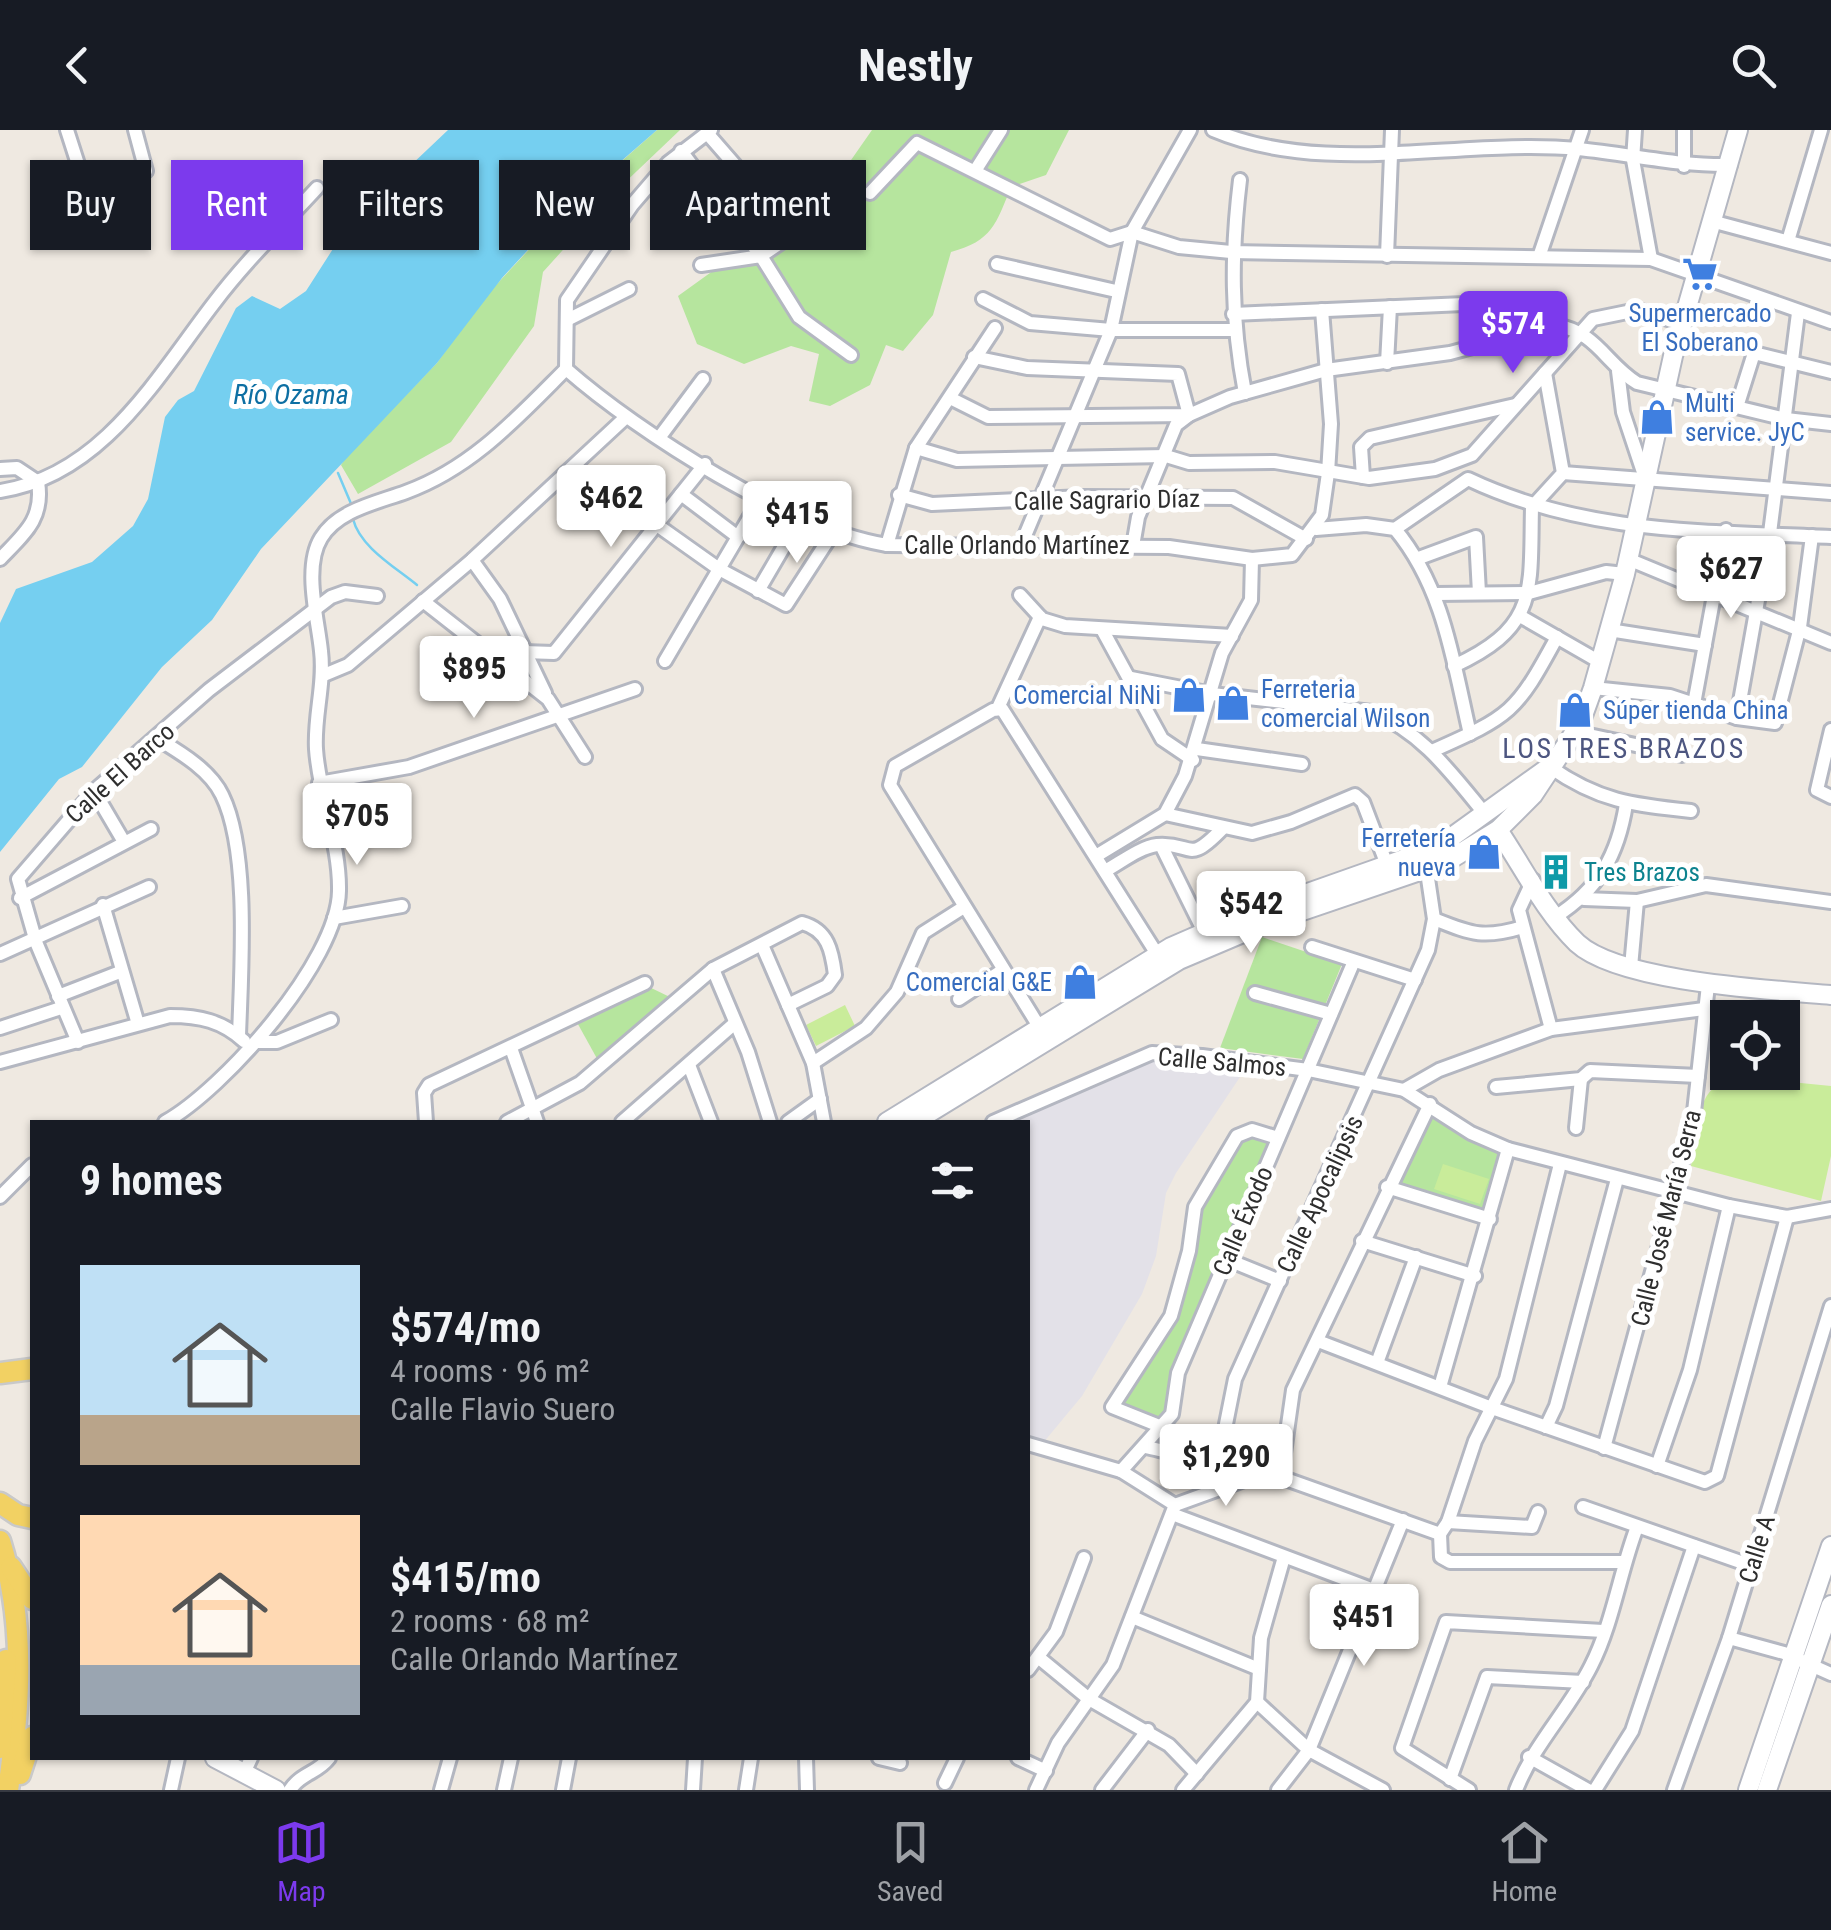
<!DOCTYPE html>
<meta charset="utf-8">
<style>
body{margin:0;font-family:"Roboto Condensed",sans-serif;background:#20242c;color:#f1f3f6;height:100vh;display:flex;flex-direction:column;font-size:38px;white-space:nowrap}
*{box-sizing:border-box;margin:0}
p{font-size:32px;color:#9ea1a6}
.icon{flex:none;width:55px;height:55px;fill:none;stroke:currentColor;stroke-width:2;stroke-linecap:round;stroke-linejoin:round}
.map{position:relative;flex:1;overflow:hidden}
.details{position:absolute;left:30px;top:990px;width:1000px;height:640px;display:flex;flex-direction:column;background:#171b24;border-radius:0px;box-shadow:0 2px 8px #0004}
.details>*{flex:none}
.banner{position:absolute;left:30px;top:30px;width:1000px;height:90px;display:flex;gap:20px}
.tools{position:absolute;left:1710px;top:870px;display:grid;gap:20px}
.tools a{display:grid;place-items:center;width:90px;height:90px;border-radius:0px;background:#171b24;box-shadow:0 2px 8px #0004;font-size:50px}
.price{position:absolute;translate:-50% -85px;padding:0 22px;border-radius:10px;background:#fff;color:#222;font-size:32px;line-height:65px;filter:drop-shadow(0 2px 5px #0008)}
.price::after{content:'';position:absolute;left:50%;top:60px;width:30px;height:22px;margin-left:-15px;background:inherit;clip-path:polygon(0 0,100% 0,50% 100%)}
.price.selected{background:#7c3aed;color:#fff}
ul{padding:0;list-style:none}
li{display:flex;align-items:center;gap:30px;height:250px;padding:0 50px}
li span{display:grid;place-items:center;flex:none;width:280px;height:200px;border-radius:0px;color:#555}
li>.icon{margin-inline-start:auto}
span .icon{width:120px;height:120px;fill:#fffc;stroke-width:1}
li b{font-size:42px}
h2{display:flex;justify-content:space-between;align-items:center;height:120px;padding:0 50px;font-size:42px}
.tag{padding:0 35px;border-radius:0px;background:#171b24;box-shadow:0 2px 8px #0004;font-size:35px;line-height:90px}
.tag.selected{background:#7c3aed;color:#fff}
header{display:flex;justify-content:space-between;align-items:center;height:130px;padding:0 50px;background:#171b24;font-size:45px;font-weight:700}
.tabs{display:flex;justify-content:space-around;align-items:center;height:140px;border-top:2px solid #363941;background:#171b24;font-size:28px;color:#9ea1a6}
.tabs a{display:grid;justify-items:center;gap:5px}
.tabs .selected{color:#7c3aed}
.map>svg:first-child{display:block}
.industrial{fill:#e3e1e8}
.green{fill:#b6e59e}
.pitch{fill:#c9ec9a}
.water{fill:#75cff0}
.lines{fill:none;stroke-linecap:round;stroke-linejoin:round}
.stream{stroke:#75cff0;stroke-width:2.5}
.street-casing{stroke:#b4b7c1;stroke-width:18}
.secondary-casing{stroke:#b4b7c1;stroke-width:22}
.primary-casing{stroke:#c9c9c9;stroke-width:25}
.street{stroke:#fff;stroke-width:12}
.secondary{stroke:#fff;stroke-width:18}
.primary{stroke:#f2d163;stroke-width:20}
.labels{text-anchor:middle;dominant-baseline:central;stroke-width:10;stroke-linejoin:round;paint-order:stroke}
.shop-label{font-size:25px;fill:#366cbe;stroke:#fff;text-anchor:start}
.street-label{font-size:25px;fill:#2e2e2e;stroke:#fff}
.culture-label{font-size:25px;fill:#0d838f;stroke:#fff;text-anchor:start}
.water-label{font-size:28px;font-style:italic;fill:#0d6fa3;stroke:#fff}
.neighbourhood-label{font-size:28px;letter-spacing:2.5px;fill:#4d5680;stroke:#fff}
</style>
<header><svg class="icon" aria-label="back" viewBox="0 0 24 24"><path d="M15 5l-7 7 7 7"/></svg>Nestly<svg class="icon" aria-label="search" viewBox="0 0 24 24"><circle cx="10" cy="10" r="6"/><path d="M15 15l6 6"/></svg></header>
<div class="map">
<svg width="1831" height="1660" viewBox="0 0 1831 1660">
<rect width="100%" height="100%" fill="#efe9e1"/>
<path class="industrial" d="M 1152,927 L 1248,935 L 1176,1043 L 1166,1063 L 1156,1126 L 1142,1164 L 1082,1266 L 1043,1313 L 1028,1308 L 1028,992 L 1000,992 Z"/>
<g class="green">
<path d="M 657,0 L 680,0 L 617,60 L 543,142 L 534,196 L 451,312 L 358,364 L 341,335 L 346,327 L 437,233 L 481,171 L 565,81 Z"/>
<path d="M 872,0 L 1069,0 L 1046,45 L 1011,57 C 996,94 992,111 951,122 L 933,185 L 903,221 L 886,215 L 870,255 L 830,276 L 809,271 L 819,224 L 791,216 L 744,234 L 697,214 L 678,166 L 835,53 Z"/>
<path d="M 1262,807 L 1342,834 L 1303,929 L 1220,918 Z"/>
<path d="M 645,855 L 674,869 L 600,934 L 574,887 Z"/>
<path d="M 1427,983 L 1503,1025 L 1487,1086 L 1391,1055 Z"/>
<path d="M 1253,1002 L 1276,1009 L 1176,1241 L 1170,1283 L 1161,1294 L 1112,1279 L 1173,1187 L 1197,1077 L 1239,1008 Z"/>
</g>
<g class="pitch">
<path d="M 845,875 L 855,896 L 816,916 L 806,895 Z"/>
<path d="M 1732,946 L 1831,956 L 1831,1026 L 1821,1071 L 1691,1036 C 1697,1000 1694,960 1732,946 Z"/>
<path d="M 1443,1034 L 1489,1049 L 1480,1074 L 1434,1059 Z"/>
</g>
<path class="water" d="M 448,0 L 657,0 L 565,80 L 502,148 L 437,233 L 261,419 L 212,490 L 162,537 L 82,637 L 59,649 L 0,722 L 0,493 L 16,459 L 92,432 L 133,396 L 148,369 L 165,287 L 178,270 L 194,261 L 236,178 L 252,166 L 280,179 L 306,161 L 338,111 L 390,71 L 409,37 Z"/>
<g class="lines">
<g class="stream">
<path d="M 338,343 L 352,376"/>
<path d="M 353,389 C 360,417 395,437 417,455"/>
</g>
<defs>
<g id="street">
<path d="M 67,0 L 94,84"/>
<path d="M 135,0 L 146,41"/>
<path d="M 1213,0 C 1326,48 1460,8 1578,19 C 1631,24 1676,36 1730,35"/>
<path d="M 1635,0 L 1633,30 L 1651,129"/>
<path d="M 707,3 L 795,104"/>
<path d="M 681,21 L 761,126 L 811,92"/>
<path d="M 1684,36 L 1684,0"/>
<path d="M 975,41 L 1001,0"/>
<path d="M 1240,50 C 1231,124 1231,190 1245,263"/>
<path d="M 870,63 L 917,13 L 1110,109 L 1132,102"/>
<path d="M 1715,92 L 1831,123"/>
<path d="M 1132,102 L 1179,117 L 1231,122 L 1651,129 L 1831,192"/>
<path d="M 1788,111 L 1821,0"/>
<path d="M 1387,126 L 1392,0"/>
<path d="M 1539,127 L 1582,0"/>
<path d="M 997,134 L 1116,161"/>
<path d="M 701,135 L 761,126 L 799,187 L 851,225"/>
<path d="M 983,169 L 1030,193 L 1111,200 L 1233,200"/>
<path d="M 1233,184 L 1487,173 L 1495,180 L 1502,209"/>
<path d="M 567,190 L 629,159"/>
<path d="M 974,227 L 1027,238 L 1178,244 L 1189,285 L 1176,295 L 1138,387 L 1133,416"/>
<path d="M 1387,233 L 1390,177"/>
<path d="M 566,239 L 567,170 L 632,75 L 668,33 L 711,0"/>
<path d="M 1618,241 L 1623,282 L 1645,348"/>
<path d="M 950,268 L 988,287 L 1189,285 L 1230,267 L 1326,240 L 1450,223 L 1555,195 C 1597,202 1605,233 1637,253 L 1786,289 L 1831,294"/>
<path d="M 1737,277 L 1754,223 L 1831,242"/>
<path d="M 659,308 L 703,249"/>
<path d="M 916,318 L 957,330 L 1166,326 L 1189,333 L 1275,332 L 1369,348 L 1435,339 L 1472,325 L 1593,189 L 1637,180 L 1682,193"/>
<path d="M 0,339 L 17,338 L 38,352 C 44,389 24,404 0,429"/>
<path d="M 1563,343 L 1831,363"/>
<path d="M 1363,347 L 1361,317 L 1370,308 L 1515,275"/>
<path d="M 0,361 C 102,346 157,247 214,173 C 245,132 282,96 317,58"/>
<path d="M 681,364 L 738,407"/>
<path d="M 899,365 L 932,374 L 1083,367 L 1233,368 L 1306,409"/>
<path d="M 657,395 L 719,439 L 786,475 L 834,401"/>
<path d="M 1316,399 L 1366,395 L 1395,399 C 1444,458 1453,531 1470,604"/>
<path d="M 1395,399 L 1468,349 C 1584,404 1704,401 1831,407"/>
<path d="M 1022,413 L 1111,200 L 1132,102 L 1190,0"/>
<path d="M 887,415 L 916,318 L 995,198"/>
<path d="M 1419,428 L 1476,407 L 1479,463"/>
<path d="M 1628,429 L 1831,513"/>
<path d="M 472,430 L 500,469 L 545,563"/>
<path d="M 758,461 L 800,389"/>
<path d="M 1435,464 L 1529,463 L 1606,442 L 1625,444"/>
<path d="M 1020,465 L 1042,489 L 1065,496 L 1232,506"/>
<path d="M 423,471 L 548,569 L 585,627"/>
<path d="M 1520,486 L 1600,532"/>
<path d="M 1609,500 L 1705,515"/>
<path d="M 1103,501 L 1162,609 L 1193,630"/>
<path d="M 523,522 L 554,523 L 705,334"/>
<path d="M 665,531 L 762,366"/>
<path d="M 1454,536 C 1539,497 1530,460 1532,377 L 1563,343 L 1545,243"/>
<path d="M 324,545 L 348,535 L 472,430 L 625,288"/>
<path d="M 1131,548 L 1212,564 L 1372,582 C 1422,602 1452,644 1485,684"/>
<path d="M 1593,558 L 1670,566 L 1737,588 L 1775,593 L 1800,497 L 1812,406"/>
<path d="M 1694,574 L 1726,400"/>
<path d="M 998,578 L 1040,487"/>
<path d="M 1737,588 L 1770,403 L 1798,183"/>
<path d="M 1831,600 L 1817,660 L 1831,667"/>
<path d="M 1575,602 L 1682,625"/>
<path d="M 158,609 C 181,623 210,640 222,665 C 250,722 241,842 239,906"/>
<path d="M 1197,619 L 1302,634"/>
<path d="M 1432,621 C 1511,586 1516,583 1557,507"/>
<path d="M 1550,637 C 1598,671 1633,675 1691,681"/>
<path d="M 319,653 L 409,637 L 635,559"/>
<path d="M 94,661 L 124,712"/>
<path d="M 1165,684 L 1252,703 L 1291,692 L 1355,665 L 1363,672 L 1387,735"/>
<path d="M 1161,715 L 1204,802"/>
<path d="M 1096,726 L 1165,684 L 1185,646 L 1222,523 L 1251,470 L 1252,429 L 1292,425 L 1322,385 L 1328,343 L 1331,294 L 1322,180"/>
<path d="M 1105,741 C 1120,733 1140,717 1157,715 C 1194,712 1186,736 1222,699"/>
<path d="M 1533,750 L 1519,780 L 1551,899"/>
<path d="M 20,768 L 151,699"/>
<path d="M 1584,769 L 1637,771 L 1706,755 L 1831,772"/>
<path d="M 103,775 L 138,894"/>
<path d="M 1555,787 C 1599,759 1618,725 1626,674"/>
<path d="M 334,788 L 402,776"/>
<path d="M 1434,789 C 1472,804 1483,809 1523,797"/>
<path d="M 762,815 L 813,933 L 824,992"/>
<path d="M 1312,817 L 1415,850"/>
<path d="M 0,824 L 149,757"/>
<path d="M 1631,837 L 1637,771"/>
<path d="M 713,839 L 748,922 L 770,992"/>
<path d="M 1255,863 L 1331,884"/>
<path d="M 58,866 L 120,842"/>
<path d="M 959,869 L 1003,840"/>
<path d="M 0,898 L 61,878"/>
<path d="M 1043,903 L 890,655 L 895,636 L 993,580 L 1002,579 L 1162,832"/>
<path d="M 78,912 L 36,812 L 18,749 L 94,661 L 209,560 L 331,467 L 345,462 L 377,466"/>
<path d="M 257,912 L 277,912 L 331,890"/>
<path d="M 511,918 L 537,992"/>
<path d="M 0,932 L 170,886 C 200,886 222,891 244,911"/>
<path d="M 813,933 L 866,898 L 897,862 L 923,803 L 964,777"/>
<path d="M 689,935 L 711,992"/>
<path d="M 1496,957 L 1581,949 L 1590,941 L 1698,946"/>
<path d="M 1404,960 L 1439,940 L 1551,899 L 1704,879"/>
<path d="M 165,992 C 223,960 338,831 339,761 C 340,714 319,666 316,619 C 314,586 325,554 321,521 C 318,490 303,437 321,408 C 338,380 376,373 406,362 C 472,338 517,288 566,239 C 640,304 790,399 887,415 L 1169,417 L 1252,429"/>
<path d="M 426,992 L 424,963 L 429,955 L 645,853"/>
<path d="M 507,992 L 580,953 L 713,839 L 802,793 C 828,800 832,821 835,845 L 827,856 L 788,875"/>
<path d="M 622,992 L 735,893"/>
<path d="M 788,992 L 820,969"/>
<path d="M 993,992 L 1152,923 L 1202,926 L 1308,940 L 1404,960 L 1471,1003 L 1508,1019 L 1729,1076 L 1787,1087 L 1831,1079"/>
<path d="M 1576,998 L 1581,949"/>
<path d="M 1387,1057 L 1490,1089"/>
<path d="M 0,1067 L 32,1035"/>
<path d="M 1362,1111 L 1475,1146"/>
<path d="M 1226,1129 L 1280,1151"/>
<path d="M 1318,1211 L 1492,1278 L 1705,1352 L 1717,1346 L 1787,1087"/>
<path d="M 1377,1233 L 1416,1127"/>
<path d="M 1440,1257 L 1508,1019"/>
<path d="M 1162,1297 L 1112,1277 L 1171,1186 L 1189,1121 L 1195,1077 L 1237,1006 L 1252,1000 L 1278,1008"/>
<path d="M 1546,1297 L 1556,1276 L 1617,1049"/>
<path d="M 1028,1314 L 1121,1341 L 1175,1375 L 1266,1342 L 1440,1404"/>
<path d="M 1146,1317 C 1172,1322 1206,1337 1223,1309 L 1235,1249 L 1428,820 L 1434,789 L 1426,735"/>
<path d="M 1604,1318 L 1693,991 L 1708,855"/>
<path d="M 1657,1336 L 1690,1240 L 1729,1076"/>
<path d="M 1121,1341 L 1172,1284 L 1178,1243 L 1354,831"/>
<path d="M 1281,1344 L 1293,1260 L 1430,974"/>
<path d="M 1583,1377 L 1752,1436"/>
<path d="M 1172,1384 L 1374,1460"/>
<path d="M 1448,1392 L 1532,1397 L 1538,1382"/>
<path d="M 1440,1404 L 1448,1392 L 1475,1311 L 1506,1249 L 1560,1034"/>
<path d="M 1440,1404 L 1441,1427 L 1450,1432 L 1624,1432"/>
<path d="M 1132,1487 L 1259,1539"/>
<path d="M 1729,1508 L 1784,1523 L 1831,1544"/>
<path d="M 1038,1527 L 1089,1569 L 1169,1615 L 1197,1644"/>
<path d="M 1028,1540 L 1056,1502 L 1084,1428"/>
<path d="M 1257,1572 L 1309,1620 L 1383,1660"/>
<path d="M 1529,1627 L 1588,1660"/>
<path d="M 806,1628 L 807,1660"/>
<path d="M 879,1628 L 900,1633"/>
<path d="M 1018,1628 L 1046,1641"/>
<path d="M 244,1643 L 251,1628"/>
<path d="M 1450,1649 L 1487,1547 L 1583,1552"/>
<path d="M 945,1653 L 957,1628"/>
<path d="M 171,1660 L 178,1628"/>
<path d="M 290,1660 C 301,1643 318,1643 329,1628"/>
<path d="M 441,1660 L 450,1628"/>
<path d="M 504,1660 L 511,1628"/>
<path d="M 563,1660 L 569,1628"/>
<path d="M 693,1660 L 695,1628"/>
<path d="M 746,1660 L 751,1628"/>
<path d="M 1036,1660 L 1058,1613 L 1113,1535 L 1175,1375"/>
<path d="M 1102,1660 L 1148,1600"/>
<path d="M 1183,1660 L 1257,1572 L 1261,1508 L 1284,1427"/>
<path d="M 1278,1660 L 1309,1620 L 1403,1390"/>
<path d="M 1469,1660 L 1402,1618 L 1446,1492 L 1603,1501"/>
<path d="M 1516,1660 C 1534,1614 1569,1580 1591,1536 C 1613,1493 1620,1441 1637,1397"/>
<path d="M 1595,1660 L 1632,1601 L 1694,1416"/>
<path d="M 1674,1660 L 1729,1508 L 1831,1176"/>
</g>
<g id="secondary">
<path d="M 1498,700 C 1523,737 1545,782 1577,813 C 1619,852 1773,860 1831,865"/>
<path d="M 887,992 L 1171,817 L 1240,787 L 1438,717 L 1545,640"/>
<path d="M 914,992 L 1179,830 L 1264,794 L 1446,732 L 1498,700 L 1533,665 L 1580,594 L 1593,558 L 1625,444 L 1673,226 L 1738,0"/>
<path d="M 215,1628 L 276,1660"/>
<path d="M 1748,1660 L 1831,1416"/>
<path d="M 1767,1660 L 1831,1475"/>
</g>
<g id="primary">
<path d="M 0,1243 L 32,1239"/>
<path d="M 0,1373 L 18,1385 L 32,1388"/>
<path d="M 0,1411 C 26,1493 20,1576 8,1660"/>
<path d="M 11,1437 L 32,1469"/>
<path d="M 0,1618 L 6,1530"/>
<path d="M 20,1644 L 32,1607"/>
</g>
</defs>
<use href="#street" class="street-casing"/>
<use href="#secondary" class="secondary-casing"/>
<use href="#primary" class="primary-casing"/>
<use href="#street" class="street"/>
<use href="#secondary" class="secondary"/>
<use href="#primary" class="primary"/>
</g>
<defs>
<symbol id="supermarket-bare" viewBox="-9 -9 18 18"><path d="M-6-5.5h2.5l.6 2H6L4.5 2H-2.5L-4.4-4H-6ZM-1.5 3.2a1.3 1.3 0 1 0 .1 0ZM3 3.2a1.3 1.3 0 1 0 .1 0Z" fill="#3f7fe0" stroke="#fff" stroke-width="2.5" paint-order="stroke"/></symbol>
<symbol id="shop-bare" viewBox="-9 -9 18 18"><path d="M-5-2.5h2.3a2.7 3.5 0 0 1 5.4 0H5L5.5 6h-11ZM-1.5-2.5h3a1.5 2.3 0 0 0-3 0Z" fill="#3f7fe0" stroke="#fff" stroke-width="2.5" paint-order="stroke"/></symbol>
<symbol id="building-bare" viewBox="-9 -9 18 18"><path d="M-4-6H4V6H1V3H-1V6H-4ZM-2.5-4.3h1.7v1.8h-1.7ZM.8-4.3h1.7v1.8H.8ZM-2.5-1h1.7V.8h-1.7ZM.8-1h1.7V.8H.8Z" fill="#0f9aa8" stroke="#fff" stroke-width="2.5" paint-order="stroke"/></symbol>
</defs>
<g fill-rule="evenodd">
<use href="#supermarket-bare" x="1675" y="119" width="50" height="50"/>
<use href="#shop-bare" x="1632" y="262" width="50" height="50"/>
<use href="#shop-bare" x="1164" y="540" width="50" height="50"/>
<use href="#shop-bare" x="1208" y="548" width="50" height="50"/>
<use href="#shop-bare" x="1550" y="555" width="50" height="50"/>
<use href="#shop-bare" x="1459" y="697" width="50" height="50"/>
<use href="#building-bare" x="1531" y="717" width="50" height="50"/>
<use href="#shop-bare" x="1055" y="827" width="50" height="50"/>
</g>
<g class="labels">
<g class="shop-label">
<text x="1700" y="183" text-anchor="middle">Supermercado<tspan x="1700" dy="29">El Soberano</tspan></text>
<text x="1685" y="273">Multi<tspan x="1685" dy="29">service. JyC</tspan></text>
<text x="1261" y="559">Ferreteria<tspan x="1261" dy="29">comercial Wilson</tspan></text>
<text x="1161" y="565" text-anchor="end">Comercial NiNi</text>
<text x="1603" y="580">Súper tienda China</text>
<text x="1456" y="708" text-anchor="end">Ferretería<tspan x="1456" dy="29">nueva</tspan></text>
<text x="1052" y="852" text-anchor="end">Comercial G&amp;E</text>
</g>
<g class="street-label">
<text transform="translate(1107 370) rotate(-1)">Calle Sagrario Díaz</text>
<text x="1017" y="415">Calle Orlando Martínez</text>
<text transform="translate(120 643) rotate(-42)">Calle El Barco</text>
<text transform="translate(1222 932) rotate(5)">Calle Salmos</text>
<text transform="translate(1320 1064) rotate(-65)">Calle Apocalipsis</text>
<text transform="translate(1666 1088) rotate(-76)">Calle José María Serra</text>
<text transform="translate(1243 1091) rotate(-67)">Calle Éxodo</text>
<text transform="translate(1757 1419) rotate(-73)">Calle A</text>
</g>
<g class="culture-label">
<text x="1584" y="742">Tres Brazos</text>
</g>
<g class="water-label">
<text x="291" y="264">Río Ozama</text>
</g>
<g class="neighbourhood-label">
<text x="1624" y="618">LOS TRES BRAZOS</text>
</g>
</g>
</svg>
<div class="tools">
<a><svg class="icon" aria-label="locate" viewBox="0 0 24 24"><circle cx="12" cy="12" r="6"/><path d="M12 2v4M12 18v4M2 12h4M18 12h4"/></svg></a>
</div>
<b class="price selected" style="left:1513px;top:246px">$574</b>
<b class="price" style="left:611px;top:420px">$462</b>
<b class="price" style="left:797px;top:436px">$415</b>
<b class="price" style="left:1731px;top:491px">$627</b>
<b class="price" style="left:474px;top:591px">$895</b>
<b class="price" style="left:357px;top:738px">$705</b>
<b class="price" style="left:1251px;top:826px">$542</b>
<b class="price" style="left:1226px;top:1379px">$1,290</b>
<b class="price" style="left:1364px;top:1539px">$451</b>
<div class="banner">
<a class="tag">Buy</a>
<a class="tag selected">Rent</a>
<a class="tag">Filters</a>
<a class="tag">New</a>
<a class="tag">Apartment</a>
</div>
<section class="details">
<h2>9 homes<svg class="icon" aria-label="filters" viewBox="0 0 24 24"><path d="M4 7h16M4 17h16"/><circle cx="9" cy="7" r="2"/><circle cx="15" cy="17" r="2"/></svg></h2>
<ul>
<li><span style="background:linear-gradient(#bfe0f5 75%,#b9a48a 0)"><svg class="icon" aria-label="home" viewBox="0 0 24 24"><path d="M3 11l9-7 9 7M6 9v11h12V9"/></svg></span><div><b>$574/mo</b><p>4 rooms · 96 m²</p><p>Calle Flavio Suero</p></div></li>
<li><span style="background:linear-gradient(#ffd9b3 75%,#9aa5b1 0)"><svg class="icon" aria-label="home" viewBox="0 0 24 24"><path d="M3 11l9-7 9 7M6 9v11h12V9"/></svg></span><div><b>$415/mo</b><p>2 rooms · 68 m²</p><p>Calle Orlando Martínez</p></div></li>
</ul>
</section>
</div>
<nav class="tabs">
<a class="selected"><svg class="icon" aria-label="map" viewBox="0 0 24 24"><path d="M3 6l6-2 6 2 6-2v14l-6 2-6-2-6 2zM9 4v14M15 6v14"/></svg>Map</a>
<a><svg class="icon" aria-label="saved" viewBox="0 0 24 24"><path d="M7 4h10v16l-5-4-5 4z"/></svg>Saved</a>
<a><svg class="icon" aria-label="home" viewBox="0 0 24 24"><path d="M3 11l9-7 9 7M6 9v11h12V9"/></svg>Home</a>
</nav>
